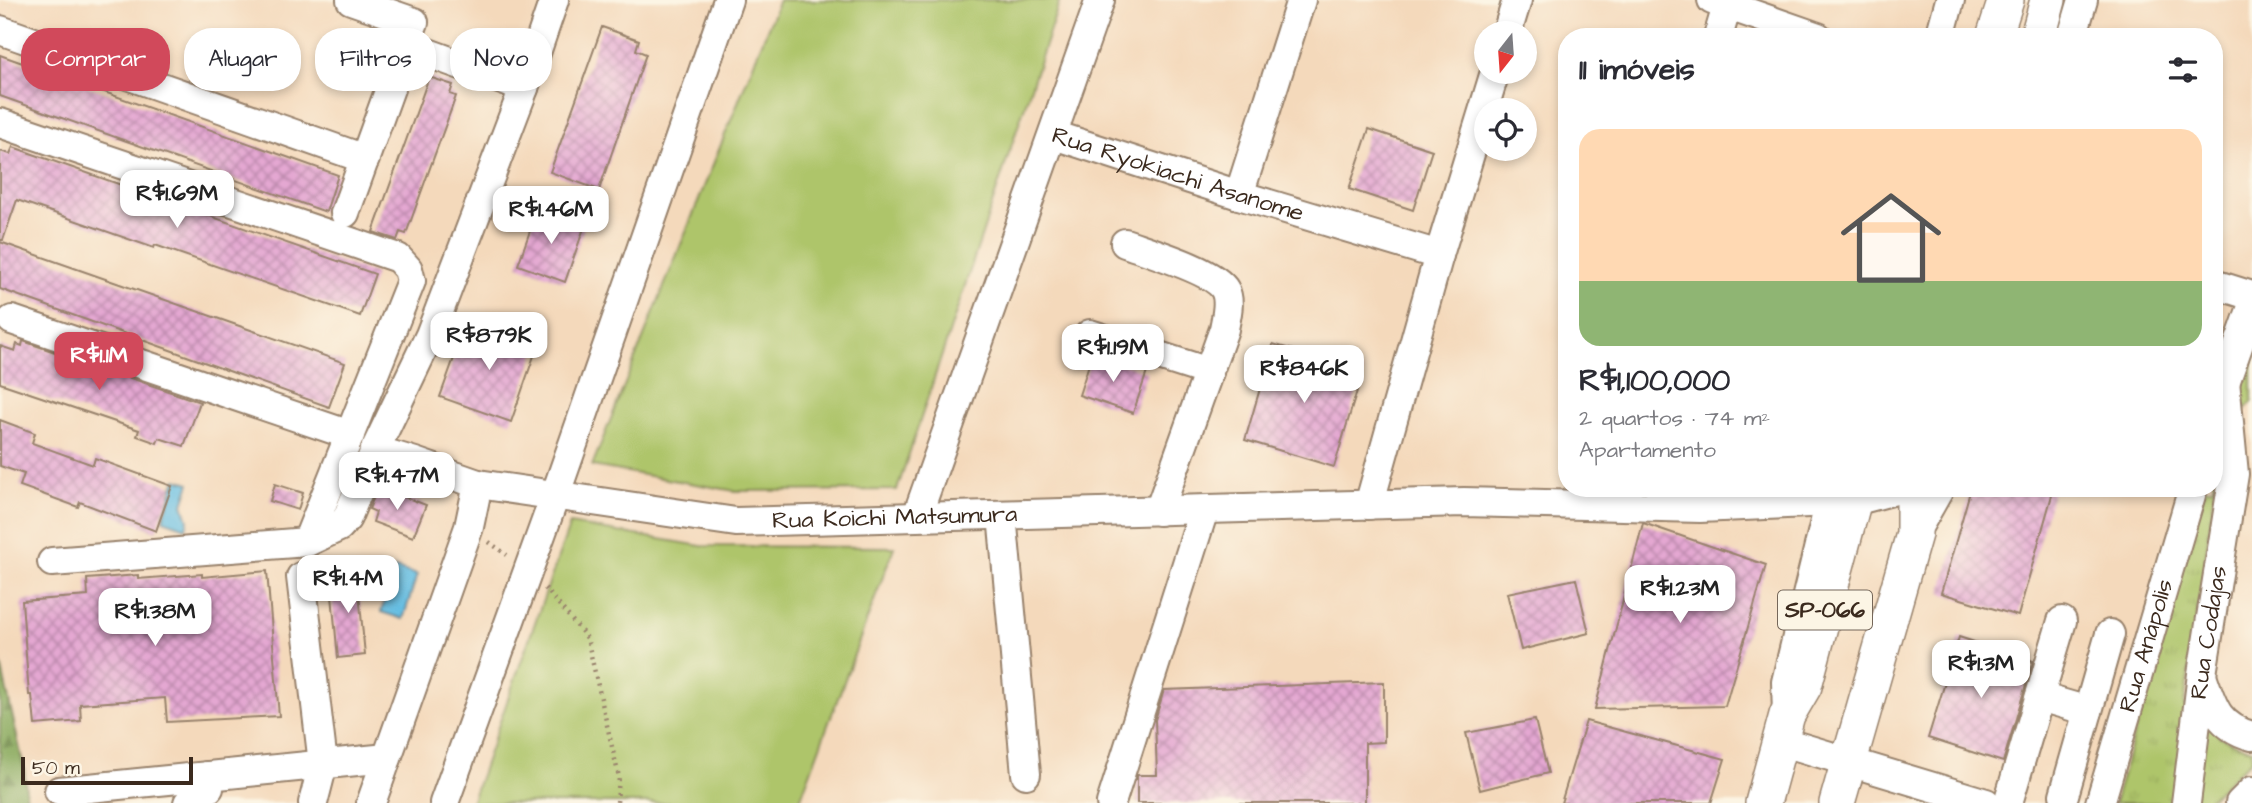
<!DOCTYPE html>
<html lang="pt">
<meta charset="utf-8">
<style>
body{margin:0;font-family:"Architects Daughter",sans-serif;background:#f2f2f3;color:#2b2b33;height:100vh;display:flex;flex-direction:column;font-size:26px;white-space:nowrap}
*{box-sizing:border-box;margin:0}
p{font-size:23px;color:#7c7c81}
.icon{flex:none;width:38px;height:38px;fill:none;stroke:currentColor;stroke-width:2;stroke-linecap:round;stroke-linejoin:round}
.map{position:relative;flex:1;overflow:hidden}
.details{position:absolute;left:1558px;top:28px;width:665px;height:469px;display:flex;flex-direction:column;background:#fff;border-radius:28px;box-shadow:0 4px 10px #0003}
.details>*{flex:none}
.top-card{position:absolute;left:21px;top:28px;width:665px;height:63px;display:flex;gap:14px}
.needle{width:46px;rotate:197deg}
.tools{position:absolute;left:1474px;top:21px;display:grid;gap:14px}
.tools a{display:grid;place-items:center;width:63px;height:63px;border-radius:50%;background:#fff;box-shadow:0 4px 10px #0003;font-size:35px}
.scale{position:absolute;left:21px;bottom:18px;width:172px;box-sizing:border-box;padding-left:7px;border:4px solid #3b2a1e;border-top:0;font-size:19px;line-height:24px;white-space:nowrap;color:#3b2a1e;-webkit-text-stroke:5px #fcf5e5;paint-order:stroke}
.price{position:absolute;translate:-50% -60px;padding:0 16px;border-radius:14px;background:#fff;color:#222;font-size:23px;line-height:46px;filter:drop-shadow(0 2px 4px #0008)}
.price::after{content:'';position:absolute;left:50%;top:42px;width:21px;height:16px;margin-left:-10px;background:inherit;clip-path:polygon(0 0,100% 0,50% 100%)}
.price.current{background:#d1495b;color:#fff}
ul{padding:0;list-style:none}
li{display:grid;align-content:center;gap:14px;height:371px;padding:0 21px}
li+li{border-top:2px solid #e1e1e2}
li span{display:grid;place-items:center;height:217px;border-radius:21px;color:#555}
li>.icon{margin-inline-start:auto}
span .icon{width:126px;height:126px;fill:#fffc;stroke-width:1}
li b{font-size:30px}
h2{display:flex;justify-content:space-between;align-items:center;height:84px;padding:0 21px;font-size:30px}
.pill{padding:0 24px;border-radius:28px;background:#fff;box-shadow:0 4px 10px #0003;font-size:24px;line-height:63px}
.pill.current{background:#d1495b;color:#fff}
.map>svg:first-child{display:block}
.green{fill:#aec56a;stroke:#747844;stroke-width:2}
.forest{fill:url(#forest-firs);stroke:#626a3e;stroke-width:2}
.park{fill:url(#park-tufts);stroke:#747844;stroke-width:2}
.water{fill:#65bee3;stroke:#507480;stroke-width:2}
.building{fill:url(#building-cross-hatch)}
.lines{fill:none;stroke-linecap:round;stroke-linejoin:round}
.minor-casing{stroke:#98826c;stroke-width:32}
.major-casing{stroke:#98826c;stroke-width:38}
.path{stroke:#98826c;stroke-width:4.5;stroke-dasharray:2 5;stroke-linecap:butt}
.minor{stroke:#fff;stroke-width:28}
.major{stroke:#fff;stroke-width:35}
.labels{text-anchor:middle;dominant-baseline:central;stroke-width:5;stroke-linejoin:round;paint-order:stroke}
.shield{fill:#fcf5e5;stroke:#75675a;stroke-width:2}
.shield-label{font-size:23px;font-weight:bold;fill:#3b2a1e}
.street-label{font-size:24px;fill:#3b2a1e;stroke:#fcf5e5}
</style>
<div class="map">
<svg width="2252" height="803" viewBox="0 0 2252 803">
<defs>
<pattern id="forest-firs" width="22" height="20" patternUnits="userSpaceOnUse" patternTransform="scale(1.75)"><rect width="22" height="20" fill="#8aaa5e"/><path d="M5 1l3.5 6h-7zM16 11l3.5 6h-7z" fill="#728b4d"/></pattern>
<pattern id="park-tufts" width="24" height="20" patternUnits="userSpaceOnUse" patternTransform="scale(1.75)"><rect width="24" height="20" fill="#aec56a"/><path d="M3 7l-1-3M5 7V3M7 7l1-3M15 17l-1-3M17 17v-4M19 17l1-3" fill="none" stroke="#97a95b"/></pattern>
<pattern id="building-cross-hatch" width="8" height="8" patternUnits="userSpaceOnUse" patternTransform="scale(1.75)"><rect width="8" height="8" fill="#e4a7d2"/><path d="M0 0l8 8M0 8l8-8" fill="none" stroke="#ba88aa"/></pattern>
</defs>
<rect width="100%" height="100%" fill="#fcf5e5"/>
<filter id="ink" filterUnits="userSpaceOnUse"><feTurbulence type="fractalNoise" baseFrequency=".0143" numOctaves="2"/><feDisplacementMap in="SourceGraphic" scale="14" xChannelSelector="R" yChannelSelector="G"/><feConvolveMatrix kernelMatrix="1 2 1 2 8 2 1 2 1" color-interpolation-filters="sRGB"/></filter>
<filter id="wash" filterUnits="userSpaceOnUse"><feTurbulence type="fractalNoise" baseFrequency=".00686" numOctaves="4" result="noise"/><feDisplacementMap in="SourceGraphic" scale="28" xChannelSelector="R" yChannelSelector="G"/><feGaussianBlur stdDeviation="1.57" result="paint"/><feColorMatrix in="noise" values="0 0 0 0 0 0 0 0 0 0 0 0 0 0 0 0 0 1.4 0 .05"/><feComposite in="paint" operator="in"/></filter>
<g filter="url(#wash)">
<rect width="100%" height="100%" fill="#f4d9bb"/>
<g class="green">
<path d="M 779,0 L 1060,0 L 897,490 L 735,491 L 592,466 Z"/>
<path d="M 570,524 L 701,546 L 894,547 L 799,803 L 471,803 Z"/>
</g>
<path class="forest" d="M 0,660 L 24,768 L 27,803 L 0,803 Z"/>
<g class="park">
<path d="M 2252,344 L 2252,402 L 2245,409 L 2238,381 Z"/>
<path d="M 2224,429 L 2184,705 L 2208,720 L 2219,736 L 2237,745 L 2252,749 L 2252,759 L 2205,803 L 2114,803 L 2205,488 L 2214,488 L 2214,459 Z"/>
</g>
<g class="water">
<path d="M 176,479 L 190,483 L 183,504 L 188,520 L 186,528 L 163,520 Z"/>
<path d="M 395,568 L 417,575 L 403,619 L 381,612 Z"/>
</g>
<g id="blocks">
<g class="building">
<path d="M 602,27 L 639,40 L 636,50 L 646,54 L 599,190 L 550,172 Z"/>
<path d="M 0,55 L 338,175 L 326,212 L 0,96 Z"/>
<path d="M 429,77 L 453,85 L 450,94 L 456,96 L 406,234 L 400,232 L 397,240 L 373,232 Z"/>
<path d="M 1369,129 L 1432,150 L 1413,210 L 1349,189 Z"/>
<path d="M 13,147 L 375,274 L 360,316 L 155,245 L 154,248 L 17,200 L 3,240 L 0,240 L 0,151 L 10,154 Z"/>
<path d="M 537,211 L 584,228 L 565,282 L 518,265 Z"/>
<path d="M 0,242 L 345,363 L 329,407 L 0,289 Z"/>
<path d="M 467,322 L 537,347 L 511,422 L 440,397 Z"/>
<path d="M 23,341 L 200,402 L 184,446 L 159,438 L 157,443 L 137,436 L 139,430 L 0,383 L 0,346 L 15,351 L 17,344 L 22,346 Z"/>
<path d="M 1273,344 L 1363,371 L 1334,467 L 1245,440 Z"/>
<path d="M 1092,355 L 1147,372 L 1133,413 L 1079,395 Z"/>
<path d="M 0,420 L 35,433 L 32,443 L 93,465 L 95,458 L 172,486 L 156,531 L 80,502 L 78,507 L 20,486 L 24,474 L 0,466 Z"/>
<path d="M 275,484 L 303,493 L 298,510 L 270,501 Z"/>
<path d="M 378,487 L 426,505 L 413,537 L 373,522 L 376,512 L 369,509 Z"/>
<path d="M 1971,488 L 2054,488 L 2018,616 L 1941,593 Z"/>
<path d="M 1643,523 L 1766,565 L 1725,706 L 1595,709 Z"/>
<path d="M 267,571 L 279,716 L 167,722 L 165,698 L 80,704 L 81,721 L 35,725 L 32,695 L 29,695 L 22,601 L 88,596 L 87,579 L 138,575 L 138,579 L 202,574 L 202,577 Z"/>
<path d="M 357,572 L 365,655 L 338,658 L 330,575 Z"/>
<path d="M 1576,579 L 1589,633 L 1521,650 L 1507,593 Z"/>
<path d="M 1959,637 L 2033,661 L 2003,762 L 1928,738 Z"/>
<path d="M 1384,682 L 1384,742 L 1365,743 L 1365,803 L 1137,803 L 1137,775 L 1157,775 L 1155,720 L 1164,690 Z"/>
<path d="M 1535,720 L 1548,773 L 1480,790 L 1466,733 Z"/>
<path d="M 1586,721 L 1725,759 L 1711,803 L 1561,803 Z"/>
</g>
</g>
</g>
<g filter="url(#ink)">
<use href="#blocks" fill-opacity="0" stroke="#98826c" stroke-width="2"/>
<g class="lines">
<defs>
<g id="minor">
<path d="M 1712,0 L 1818,37"/>
<path d="M 0,30 L 365,159"/>
<path d="M 1507,33 L 1517,0"/>
<path d="M 1718,37 L 1727,6"/>
<path d="M 1940,37 L 1950,0"/>
<path d="M 2072,37 L 2083,0"/>
<path d="M 406,45 L 524,88"/>
<path d="M 0,123 L 398,258 L 408,269 L 411,281 L 307,542"/>
<path id="s1" d="M 1054,135 L 1239,195 L 1439,255"/>
<path d="M 1239,195 L 1301,0"/>
<path d="M 345,213 L 414,22 L 351,0"/>
<path d="M 1125,243 C 1147,251 1215,271 1225,290 C 1231,302 1226,317 1224,329 L 1159,511"/>
<path d="M 2214,284 L 2252,296"/>
<path d="M 12,320 L 350,435"/>
<path d="M 1090,334 L 1209,372"/>
<path d="M 2220,397 L 2252,307"/>
<path id="s2" d="M 375,450 L 415,462 L 478,484 L 736,522 L 1464,502 L 1700,508 L 1854,501 L 1903,488"/>
<path d="M 1369,505 L 1439,255 L 1495,72"/>
<path d="M 1002,515 L 1026,774"/>
<path d="M 917,516 L 1100,0"/>
<path d="M 1914,534 L 1940,488"/>
<path d="M 52,562 L 307,542 L 339,527 L 347,518 L 375,450 L 430,335 L 524,88 L 554,0"/>
<path d="M 301,577 L 323,764 L 313,803"/>
<path d="M 2203,678 C 2213,708 2219,727 2252,736"/>
<path d="M 2040,697 L 2088,711"/>
<path d="M 1787,715 L 1786,682 L 1833,488"/>
<path d="M 1780,741 L 1986,803"/>
<path d="M 59,791 L 387,758"/>
<path d="M 2064,795 L 2110,634"/>
<path d="M 188,803 L 205,792 L 209,788 L 207,776"/>
<path d="M 371,803 L 469,527 L 478,484"/>
<path d="M 444,803 L 555,496 L 728,0"/>
<path d="M 1111,803 L 1204,510"/>
<path d="M 2008,803 L 2062,621"/>
<path id="s3" d="M 2100,803 L 2193,488"/>
<path id="s4" d="M 2186,803 L 2202,674 L 2234,474 L 2225,381"/>
<path d="M 2240,803 L 2252,791"/>
</g>
<g id="major">
<path d="M 1994,37 L 2006,0"/>
<path d="M 2038,37 L 2048,0"/>
<path d="M 1763,803 L 1787,715 L 1804,686 L 1857,488"/>
<path d="M 1837,803 L 1914,534 L 1914,488"/>
</g>
</defs>
<use href="#minor" class="minor-casing"/>
<use href="#major" class="major-casing"/>
<g class="path">
<path d="M 489,542 L 507,555"/>
<path d="M 545,588 L 587,638 L 619,777 L 617,803"/>
</g>
<use href="#minor" class="minor"/>
<use href="#major" class="major"/>
</g>
</g>
<g class="labels">
<rect class="shield" x="1778" y="590.5" width="94" height="39" rx="5"/>
<g class="shield-label">
<text x="1825" y="610">SP-066</text>
</g>
<g class="street-label">
<text stroke="none"><textPath href="#s1" startOffset="130">Rua Ryokiachi Asanome</textPath></text>
<text stroke="none"><textPath href="#s2" startOffset="528">Rua Koichi Matsumura</textPath></text>
<text stroke="none"><textPath href="#s4" startOffset="172">Rua Codajas</textPath></text>
<text stroke="none"><textPath href="#s3" startOffset="164">Rua Anápolis</textPath></text>
</g>
</g>
</svg>
<div class="tools">
<a><svg class="needle" viewBox="-14 -14 28 28"><path d="M0-13l5 13h-10z" fill="#e53935"/><path d="M0 13l5-13h-10z" fill="#7c7c81"/></svg></a>
<a><svg class="icon" aria-label="locate" viewBox="0 0 24 24"><circle cx="12" cy="12" r="6"/><path d="M12 2v4M12 18v4M2 12h4M18 12h4"/></svg></a>
</div>
<div class="scale">50 m</div>
<b class="price" style="left:177px;top:230px">R$1.69M</b>
<b class="price" style="left:551px;top:246px">R$1.46M</b>
<b class="price" style="left:489px;top:372px">R$879K</b>
<b class="price" style="left:1113px;top:384px">R$1.19M</b>
<b class="price current" style="left:99px;top:392px">R$1.1M</b>
<b class="price" style="left:1304px;top:405px">R$846K</b>
<b class="price" style="left:397px;top:512px">R$1.47M</b>
<b class="price" style="left:348px;top:615px">R$1.4M</b>
<b class="price" style="left:1680px;top:625px">R$1.23M</b>
<b class="price" style="left:155px;top:648px">R$1.38M</b>
<b class="price" style="left:1981px;top:700px">R$1.3M</b>
<div class="top-card">
<a class="pill current">Comprar</a>
<a class="pill">Alugar</a>
<a class="pill">Filtros</a>
<a class="pill">Novo</a>
</div>
<section class="details">
<h2>11 imóveis<svg class="icon" aria-label="filters" viewBox="0 0 24 24"><path d="M4 7h16M4 17h16"/><circle cx="9" cy="7" r="2"/><circle cx="15" cy="17" r="2"/></svg></h2>
<ul>
<li><span style="background:linear-gradient(#ffd9b3 70%,#8fb573 0)"><svg class="icon" aria-label="home" viewBox="0 0 24 24"><path d="M3 11l9-7 9 7M6 9v11h12V9"/></svg></span><div><b>R$1,100,000</b><p>2 quartos · 74 m²</p><p>Apartamento</p></div></li>
</ul>
</section>
</div>
